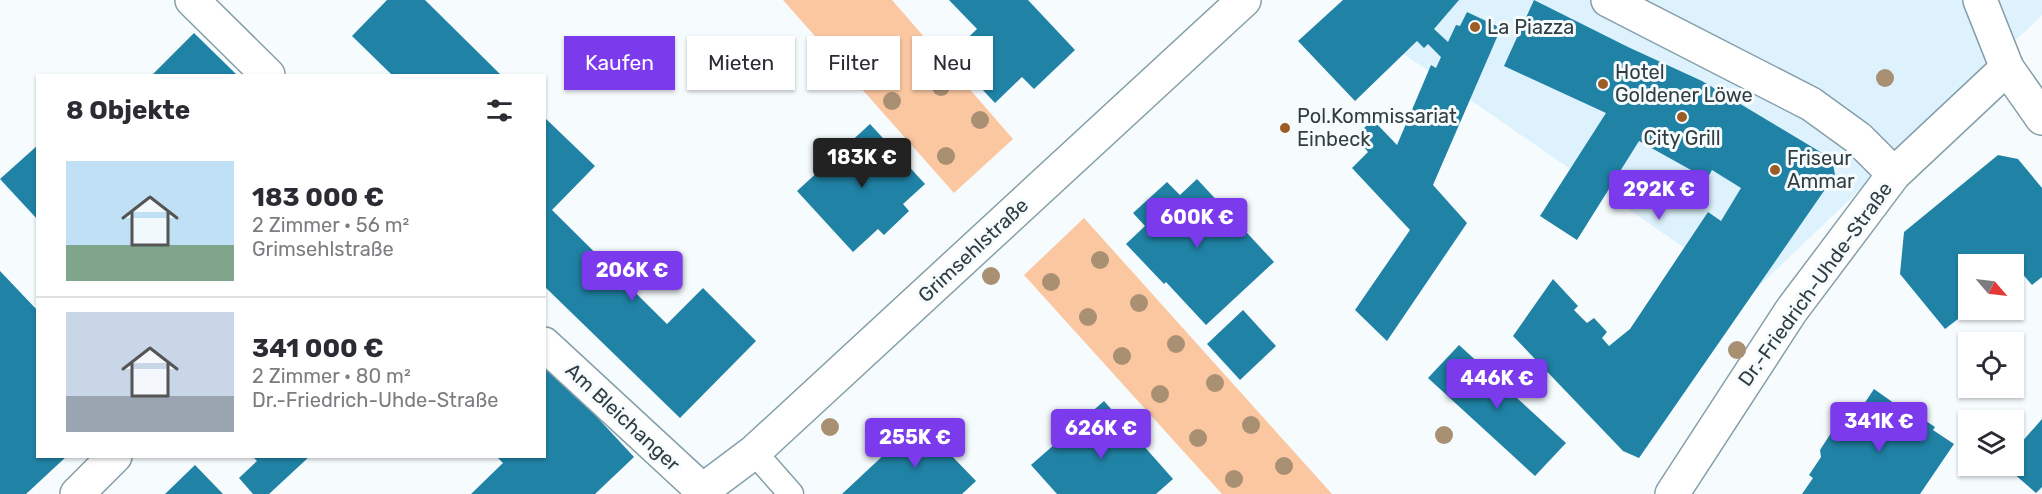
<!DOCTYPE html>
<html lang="de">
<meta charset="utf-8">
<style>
body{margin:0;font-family:Rubik,sans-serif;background:#f7f7f7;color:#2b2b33;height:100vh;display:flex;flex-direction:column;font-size:22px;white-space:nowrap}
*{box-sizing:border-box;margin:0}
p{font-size:20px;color:#7c7c81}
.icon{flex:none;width:33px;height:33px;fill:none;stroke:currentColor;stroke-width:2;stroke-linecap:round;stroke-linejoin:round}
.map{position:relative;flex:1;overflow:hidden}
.panel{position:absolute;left:36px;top:74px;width:510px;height:384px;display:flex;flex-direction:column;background:#fff;border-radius:0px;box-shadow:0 2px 4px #0004}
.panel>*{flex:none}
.banner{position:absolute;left:564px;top:36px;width:570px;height:54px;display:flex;gap:12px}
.needle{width:39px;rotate:118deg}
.controls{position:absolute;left:1958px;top:254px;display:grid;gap:12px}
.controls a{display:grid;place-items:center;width:66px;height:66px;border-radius:0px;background:#fff;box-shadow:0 2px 4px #0004;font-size:30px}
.price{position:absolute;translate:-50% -51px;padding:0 14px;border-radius:6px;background:#7c3aed;color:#fff;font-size:20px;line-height:39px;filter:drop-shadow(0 2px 3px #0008)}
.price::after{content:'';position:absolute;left:50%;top:36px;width:18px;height:14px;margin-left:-9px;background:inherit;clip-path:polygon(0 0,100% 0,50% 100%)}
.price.on{background:#222;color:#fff}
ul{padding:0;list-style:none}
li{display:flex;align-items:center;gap:18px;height:150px;padding:0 30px}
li+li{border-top:2px solid #e1e1e2}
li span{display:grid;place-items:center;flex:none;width:168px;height:120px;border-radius:0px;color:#555}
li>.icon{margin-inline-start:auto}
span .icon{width:72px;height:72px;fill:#fffc;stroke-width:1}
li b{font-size:26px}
h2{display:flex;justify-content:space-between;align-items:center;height:72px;padding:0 30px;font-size:26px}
.chip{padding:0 21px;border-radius:0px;background:#fff;box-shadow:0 2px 4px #0004;font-size:21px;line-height:54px}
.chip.on{background:#7c3aed;color:#fff}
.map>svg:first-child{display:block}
.built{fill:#ddf2fc}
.green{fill:#fbc7a1}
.building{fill:#2082a5}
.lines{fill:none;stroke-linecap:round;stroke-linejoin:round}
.lane-casing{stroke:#859faa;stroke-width:27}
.street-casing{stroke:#859faa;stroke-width:36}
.lane{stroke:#fff;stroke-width:24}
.street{stroke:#fff;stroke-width:33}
.tree{fill:#a99073}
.poi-dot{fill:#9c5c26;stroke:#f6fcfe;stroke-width:2}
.labels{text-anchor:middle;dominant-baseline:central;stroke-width:6;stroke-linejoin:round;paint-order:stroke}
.poi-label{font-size:20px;fill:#323d42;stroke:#f6fcfe;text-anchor:start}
.street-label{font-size:20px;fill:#323d42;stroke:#f6fcfe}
</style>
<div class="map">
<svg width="2042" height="494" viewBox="0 0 2042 494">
<rect width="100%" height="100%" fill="#f6fcfe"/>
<path class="built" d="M 1374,0 L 2042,0 L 2042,15 L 1751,294 L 1362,25 Z"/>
<g class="green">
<path d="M 783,0 L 892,0 L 1013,139 L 954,193 Z"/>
<path d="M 1084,218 L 1332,494 L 1222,494 L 1024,275 Z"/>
</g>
<g class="building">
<path d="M 387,0 L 425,0 L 501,75 L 392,75 L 352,36 Z"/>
<path d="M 949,0 L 1028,0 L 1075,50 L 1034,89 L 1022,77 L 995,103 L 950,55 L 977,29 Z"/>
<path d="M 1343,0 L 1459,0 L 1434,29 L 1448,42 L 1456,25 L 1460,26 L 1467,12 L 1501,28 L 1433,185 L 1467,223 L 1387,341 L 1355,310 L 1410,230 L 1352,168 L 1368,152 L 1355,136 L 1373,120 L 1397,145 L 1431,65 L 1436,68 L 1441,57 L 1428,44 L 1424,48 L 1417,41 L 1355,101 L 1298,41 Z"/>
<path d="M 1534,0 L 1628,47 L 1702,81 L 1832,159 L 1835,175 L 1639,458 L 1623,451 L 1513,336 L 1553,279 L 1578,306 L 1574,310 L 1587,323 L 1594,318 L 1607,332 L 1602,338 L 1609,346 L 1630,329 L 1708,212 L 1721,221 L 1741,188 L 1712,170 L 1707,179 L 1639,141 L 1577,240 L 1540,216 L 1606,113 L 1504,66 Z"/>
<path d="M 194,33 L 237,75 L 152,75 Z"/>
<path d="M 544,117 L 595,166 L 552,210 L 667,324 L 703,288 L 756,341 L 680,418 L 544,286 Z"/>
<path d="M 870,124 L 925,184 L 903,204 L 909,211 L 884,235 L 878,229 L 853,252 L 797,191 Z"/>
<path d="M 38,145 L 38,220 L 0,179 Z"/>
<path d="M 1998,155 L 2018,159 L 2042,188 L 2042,277 L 2032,285 L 2014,264 L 1968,264 L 1967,302 L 1968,309 L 1971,309 L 1945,329 L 1900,274 L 1904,232 Z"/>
<path d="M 1197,179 L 1274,262 L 1206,325 L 1166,282 L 1164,284 L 1126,244 L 1145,226 L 1133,213 L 1167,182 L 1180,195 Z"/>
<path d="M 0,271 L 38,311 L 38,456 L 67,456 L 26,494 L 0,494 Z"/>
<path d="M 1243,310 L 1276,346 L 1240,380 L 1207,344 Z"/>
<path d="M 1459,345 L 1566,443 L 1535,476 L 1428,378 Z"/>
<path d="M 544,360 L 634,457 L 595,494 L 471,494 L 503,463 L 496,456 L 544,456 Z"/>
<path d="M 1874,389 L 1898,406 L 1899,403 L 1935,427 L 1933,430 L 1954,444 L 1920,494 L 1802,494 L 1813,478 L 1809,475 L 1821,457 L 1820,450 L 1831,433 L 1839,432 L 1850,416 L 1854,419 Z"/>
<path d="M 1104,401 L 1173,479 L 1156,494 L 1057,494 L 1031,465 Z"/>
<path d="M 2042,419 L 2042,487 L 2036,493 L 2004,465 L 2013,465 L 2013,452 Z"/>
<path d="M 919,422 L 976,481 L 962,494 L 842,494 Z"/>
<path d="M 252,456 L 310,456 L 269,494 L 253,494 L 239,478 L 257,461 Z"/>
<path d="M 195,465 L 223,494 L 165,494 Z"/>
</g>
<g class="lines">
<defs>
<path id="lane" d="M 754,452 L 791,494"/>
<g id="street">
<path d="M 192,0 L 268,75"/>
<path d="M 1608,0 L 1811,104 L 1858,138 L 1894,174"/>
<path d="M 1980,0 L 2007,68 L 2042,118"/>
<path d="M 544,344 L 702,490"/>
<path d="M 77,494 L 115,456"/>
<path d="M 698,494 L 754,452 L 1244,0"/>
<path d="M 1672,494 L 1791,311 L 1894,174 L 2007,68"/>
</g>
</defs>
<use href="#lane" class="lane-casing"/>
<use href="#street" class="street-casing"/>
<use href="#lane" class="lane"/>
<use href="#street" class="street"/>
</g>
<g class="tree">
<circle cx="854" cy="56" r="9"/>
<circle cx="1885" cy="78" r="9"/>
<circle cx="941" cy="87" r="9"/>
<circle cx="892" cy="101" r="9"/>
<circle cx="980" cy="120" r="9"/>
<circle cx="946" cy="156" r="9"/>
<circle cx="1100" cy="260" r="9"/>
<circle cx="991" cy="276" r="9"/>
<circle cx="1051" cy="282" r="9"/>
<circle cx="1139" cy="303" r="9"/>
<circle cx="1088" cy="317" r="9"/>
<circle cx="1176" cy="344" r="9"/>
<circle cx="1737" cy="350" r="9"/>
<circle cx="1122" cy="356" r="9"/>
<circle cx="1215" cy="383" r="9"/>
<circle cx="1160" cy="394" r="9"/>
<circle cx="1251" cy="425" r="9"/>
<circle cx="830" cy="427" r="9"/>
<circle cx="1444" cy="435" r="9"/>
<circle cx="1198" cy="438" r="9"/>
<circle cx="1284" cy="466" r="9"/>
<circle cx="1234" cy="479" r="9"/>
</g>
<g class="poi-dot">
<circle cx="1475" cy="27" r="6"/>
<circle cx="1603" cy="84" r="6"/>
<circle cx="1682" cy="117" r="6"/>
<circle cx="1285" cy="128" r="6"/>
<circle cx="1775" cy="170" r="6"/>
</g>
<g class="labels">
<g class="poi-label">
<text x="1487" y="27">La Piazza</text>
<text x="1615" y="72">Hotel<tspan x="1615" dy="23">Goldener Löwe</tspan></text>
<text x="1297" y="116">Pol.Kommissariat<tspan x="1297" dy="23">Einbeck</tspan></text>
<text x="1682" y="138" text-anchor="middle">City Grill</text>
<text x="1787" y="158">Friseur<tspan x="1787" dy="23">Ammar</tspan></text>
</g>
<g class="street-label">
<text transform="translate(973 250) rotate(-43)">Grimsehlstraße</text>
<text transform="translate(1815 284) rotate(-54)">Dr.-Friedrich-Uhde-Straße</text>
<text transform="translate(623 417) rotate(43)">Am Bleichanger</text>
</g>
</g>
</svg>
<div class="controls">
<a><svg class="needle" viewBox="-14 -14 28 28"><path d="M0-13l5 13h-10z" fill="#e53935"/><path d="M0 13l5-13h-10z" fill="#7c7c81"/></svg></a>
<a><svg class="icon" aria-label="locate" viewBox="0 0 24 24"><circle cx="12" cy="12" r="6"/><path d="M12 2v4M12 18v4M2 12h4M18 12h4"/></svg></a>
<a><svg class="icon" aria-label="layers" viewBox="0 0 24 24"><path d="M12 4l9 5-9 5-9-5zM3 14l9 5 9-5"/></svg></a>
</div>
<b class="price on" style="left:862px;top:189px">183K €</b>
<b class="price" style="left:1659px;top:221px">292K €</b>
<b class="price" style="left:1197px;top:249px">600K €</b>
<b class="price" style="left:632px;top:302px">206K €</b>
<b class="price" style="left:1497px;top:410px">446K €</b>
<b class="price" style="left:1879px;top:453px">341K €</b>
<b class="price" style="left:1101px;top:460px">626K €</b>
<b class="price" style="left:915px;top:469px">255K €</b>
<div class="banner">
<a class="chip on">Kaufen</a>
<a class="chip">Mieten</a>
<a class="chip">Filter</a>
<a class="chip">Neu</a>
</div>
<section class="panel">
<h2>8 Objekte<svg class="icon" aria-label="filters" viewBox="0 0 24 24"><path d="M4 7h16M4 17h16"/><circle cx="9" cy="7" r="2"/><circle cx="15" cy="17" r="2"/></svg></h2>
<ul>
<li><span style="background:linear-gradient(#bfe0f5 70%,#7fa58c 0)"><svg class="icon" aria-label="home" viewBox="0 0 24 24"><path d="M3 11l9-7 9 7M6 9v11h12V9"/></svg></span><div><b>183 000 €</b><p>2 Zimmer · 56 m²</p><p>Grimsehlstraße</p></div></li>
<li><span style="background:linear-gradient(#c9d6e8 70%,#9aa5b1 0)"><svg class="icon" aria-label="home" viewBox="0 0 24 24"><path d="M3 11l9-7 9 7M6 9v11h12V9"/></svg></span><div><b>341 000 €</b><p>2 Zimmer · 80 m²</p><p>Dr.-Friedrich-Uhde-Straße</p></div></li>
</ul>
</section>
</div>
